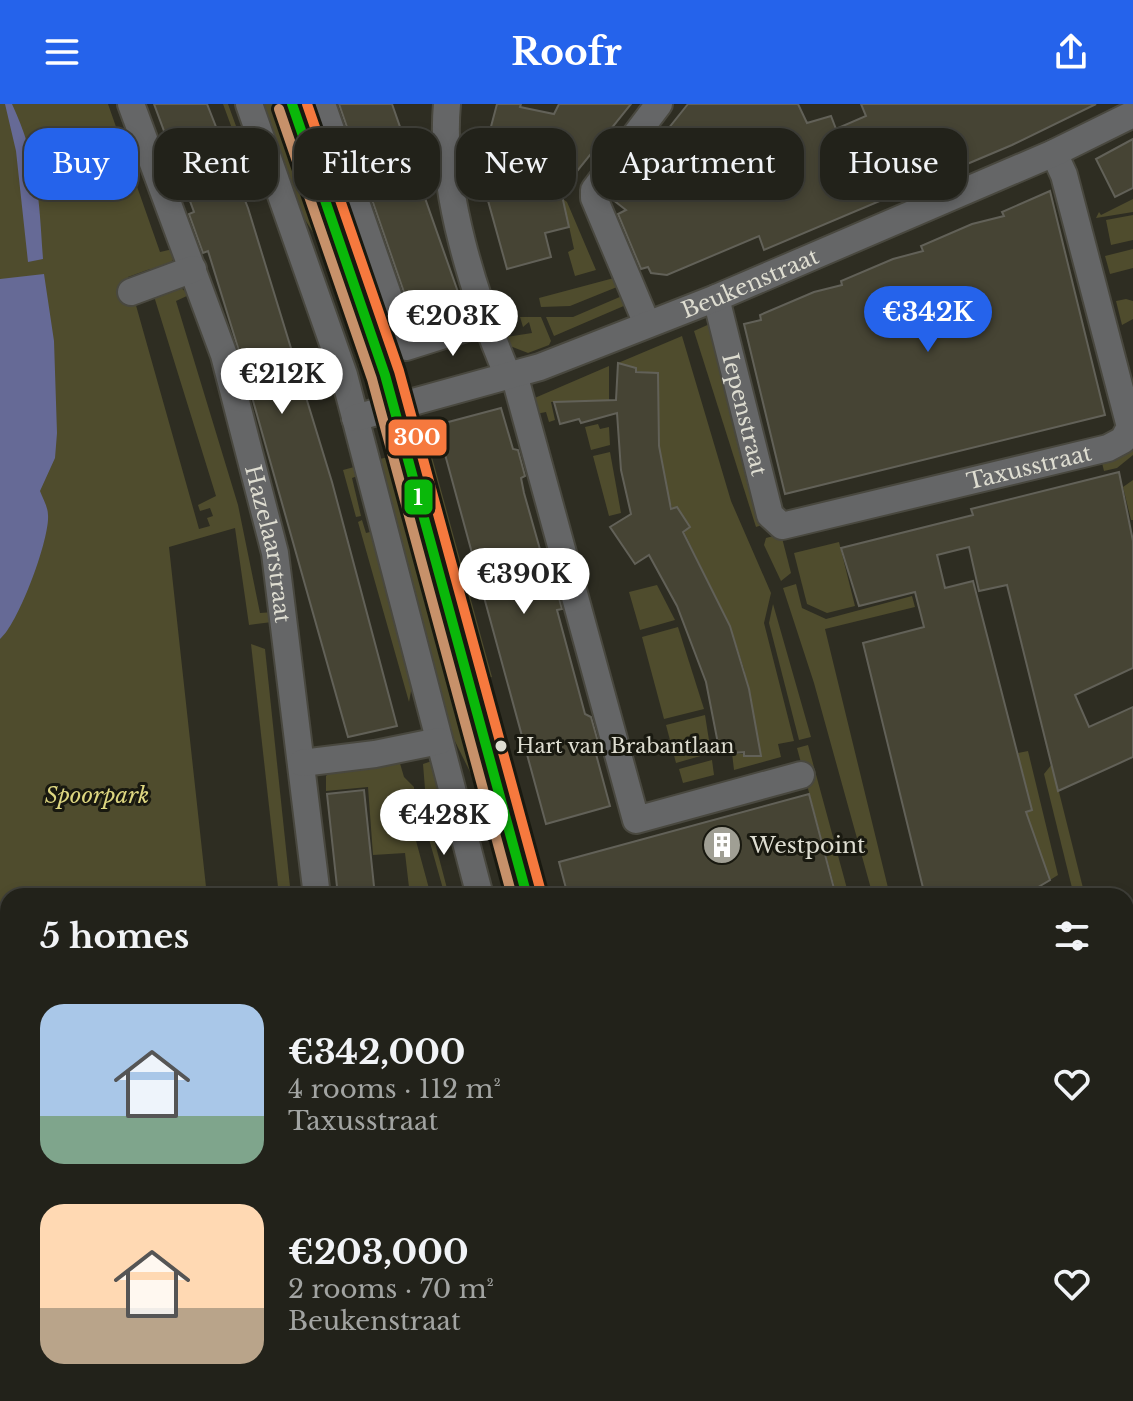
<!DOCTYPE html>
<meta charset="utf-8">
<style>
body{margin:0;font-family:"Libre Baskerville",serif;background:#2e2f27;color:#f1f3f6;height:100vh;display:flex;flex-direction:column;font-size:30px;white-space:nowrap}
*{box-sizing:border-box;margin:0}
p{font-size:26px;color:#a2a4a2}
.icon{flex:none;width:44px;height:44px;fill:none;stroke:currentColor;stroke-width:2;stroke-linecap:round;stroke-linejoin:round}
.map{position:relative;flex:1;overflow:hidden}
.panel{position:absolute;left:0px;top:784px;width:1134px;height:514px;display:flex;flex-direction:column;background:#22221a;border-radius:24px 24px 0 0;box-shadow:0 4px 12px #0003,0 0 0 2px #3f3f39}
.panel>*{flex:none}
.banner{position:absolute;left:24px;top:24px;width:1086px;height:72px;display:flex;gap:16px}
.price{position:absolute;translate:-50% -68px;padding:0 18px;border-radius:28px;background:#fff;color:#222;font-size:26px;line-height:52px;filter:drop-shadow(0 2px 4px #0008)}
.price::after{content:'';position:absolute;left:50%;top:48px;width:24px;height:18px;margin-left:-12px;background:inherit;clip-path:polygon(0 0,100% 0,50% 100%)}
.price.active{background:#2563eb;color:#fff}
ul{padding:0;list-style:none}
li{display:flex;align-items:center;gap:24px;height:200px;padding:0 40px}
li span{display:grid;place-items:center;flex:none;width:224px;height:160px;border-radius:24px;color:#555}
li>.icon{margin-inline-start:auto}
span .icon{width:96px;height:96px;fill:#fffc;stroke-width:1}
li b{font-size:34px}
h2{display:flex;justify-content:space-between;align-items:center;height:96px;padding:0 40px;font-size:34px}
.chip{padding:0 28px;border-radius:24px;background:#22221a;box-shadow:0 4px 12px #0003,0 0 0 2px #3f3f39;font-size:28px;line-height:72px}
.chip.active{background:#2563eb;color:#fff}
header{display:flex;justify-content:space-between;align-items:center;height:104px;padding:0 40px;background:#2563eb;color:#fff;font-size:36px;font-weight:800}
.map>svg:first-child{display:block}
.green{fill:#4f4c2d}
.water{fill:#666a96}
.building{fill:#464434;stroke:#626158;stroke-width:2}
.lines{fill:none;stroke-linecap:round;stroke-linejoin:round}
.minor-casing{stroke:#49483f;stroke-width:30}
.major-casing{stroke:#49483f;stroke-width:36}
.minor{stroke:#656667;stroke-width:26}
.major{stroke:#656563;stroke-width:32}
.bus-1-casing{stroke:#191910;stroke-width:16}
.bus-2-casing{stroke:#191910;stroke-width:16}
.bus-3-casing{stroke:#191910;stroke-width:16}
.bus-1{stroke:#0ab80a;stroke-width:10}
.bus-2{stroke:#c7916a;stroke-width:10}
.bus-3{stroke:#f6793e;stroke-width:10}
.bus-dot{fill:#deddd1;stroke:#191910;stroke-width:3}
.labels{text-anchor:middle;dominant-baseline:central;stroke-width:6;stroke-linejoin:round;paint-order:stroke}
.bus-label{font-size:20px;fill:#deddd1;stroke:#191910;text-anchor:start}
.street-label{font-size:22px;fill:#deddd1;stroke:#191910}
.park-label{font-size:22px;font-style:italic;fill:#ddd680;stroke:#191910}
.poi-label{font-size:22px;fill:#deddd1;stroke:#191910;text-anchor:start}
.line-badge{stroke:#191910;stroke-width:3}
.badge-label{font-size:22px;text-anchor:middle;font-weight:bold;fill:#fff}
</style>
<header><svg class="icon" aria-label="menu" viewBox="0 0 24 24"><path d="M4 6h16M4 12h16M4 18h16"/></svg>Roofr<svg class="icon" aria-label="share" viewBox="0 0 24 24"><path d="M12 15V3M7 8l5-5 5 5M5 13v7h14v-7"/></svg></header>
<div class="map">
<svg width="1133" height="1297" viewBox="0 0 1133 1297">
<rect width="100%" height="100%" fill="#2e2d22"/>
<g class="green">
<path d="M 0,0 L 108,0 L 160,148 L 173,145 L 175,151 L 171,160 L 153,169 L 150,165 L 128,173 L 199,425 L 210,422 L 207,414 L 213,412 L 210,404 L 200,407 L 198,401 L 216,392 L 153,189 L 178,181 L 189,191 L 176,197 L 238,401 L 260,509 L 274,508 L 272,518 L 249,521 L 235,424 L 169,443 L 207,792 L 8,792 L 8,1012 L 0,1016 Z"/>
<path d="M 223,0 L 228,0 L 240,33 L 248,30 L 252,45 L 241,49 Z"/>
<path d="M 258,0 L 273,0 L 294,33 L 338,157 L 327,161 L 319,138 L 294,98 Z"/>
<path d="M 563,95 L 567,98 L 596,166 L 575,172 L 568,148 L 574,145 Z"/>
<path d="M 1133,95 L 1133,108 L 1096,114 L 1099,108 L 1101,111 Z"/>
<path d="M 1133,111 L 1133,136 L 1111,141 L 1106,116 Z"/>
<path d="M 1133,145 L 1133,164 L 1110,170 L 1105,152 Z"/>
<path d="M 339,163 L 370,259 L 359,262 L 329,166 Z"/>
<path d="M 614,174 L 617,183 L 570,202 L 541,203 L 539,194 Z"/>
<path d="M 622,192 L 626,201 L 554,232 L 546,213 L 573,213 Z"/>
<path d="M 1126,195 L 1133,197 L 1133,215 L 1122,221 L 1116,197 Z"/>
<path d="M 520,213 L 541,213 L 551,237 L 549,241 L 528,249 L 510,242 L 506,233 L 532,229 L 529,218 L 523,223 Z"/>
<path d="M 714,218 L 768,419 L 756,423 L 694,227 Z"/>
<path d="M 682,232 L 731,397 L 771,489 L 764,519 L 794,637 L 778,640 L 781,653 L 734,666 L 732,649 L 761,651 L 744,565 L 730,522 L 669,397 L 659,342 L 658,269 L 636,267 L 636,264 L 618,259 Z"/>
<path d="M 609,262 L 609,311 L 598,314 L 593,297 L 551,298 L 555,316 L 549,318 L 546,308 L 536,310 L 530,296 Z"/>
<path d="M 598,320 L 600,325 L 609,323 L 610,341 L 591,346 L 585,323 Z"/>
<path d="M 429,342 L 492,573 L 480,577 L 467,541 L 464,493 L 423,344 Z"/>
<path d="M 1133,342 L 1133,351 L 1117,364 L 1104,367 L 1100,351 Z"/>
<path d="M 610,348 L 621,409 L 609,412 L 593,352 Z"/>
<path d="M 396,351 L 484,675 L 475,678 L 444,615 L 376,356 Z"/>
<path d="M 358,362 L 360,371 L 352,374 L 361,412 L 356,413 L 343,366 Z"/>
<path d="M 1133,376 L 1133,416 L 1131,416 L 1123,383 Z"/>
<path d="M 362,416 L 366,429 L 374,427 L 412,582 L 409,598 L 358,418 Z"/>
<path d="M 781,430 L 791,469 L 781,477 L 764,441 L 766,434 Z"/>
<path d="M 839,438 L 855,502 L 827,509 L 807,500 L 794,449 Z"/>
<path d="M 796,480 L 802,504 L 826,515 L 912,492 L 915,503 L 825,525 L 890,792 L 873,792 L 814,579 L 783,484 Z"/>
<path d="M 657,481 L 675,516 L 640,526 L 629,488 Z"/>
<path d="M 773,500 L 811,633 L 799,636 L 769,519 Z"/>
<path d="M 678,523 L 704,605 L 664,615 L 642,533 Z"/>
<path d="M 251,540 L 265,545 L 291,792 L 279,792 Z"/>
<path d="M 705,611 L 711,649 L 676,659 L 666,621 Z"/>
<path d="M 808,641 L 849,792 L 837,792 L 797,644 Z"/>
<path d="M 1028,647 L 1058,771 L 1050,776 L 1026,708 L 1032,706 L 1023,669 L 1019,669 L 1021,665 L 1018,649 Z"/>
<path d="M 399,656 L 404,673 L 414,683 L 415,733 L 431,792 L 410,792 L 405,749 L 373,751 L 368,683 L 326,687 L 326,672 L 330,668 Z"/>
<path d="M 712,656 L 714,671 L 683,679 L 679,665 Z"/>
<path d="M 432,657 L 438,690 L 434,735 L 449,792 L 445,792 L 429,735 L 423,660 Z"/>
<path d="M 1052,660 L 1085,792 L 1074,792 L 1044,670 Z"/>
<path d="M 485,680 L 516,792 L 508,792 L 477,682 Z"/>
<path d="M 8,1022 L 8,1080 L 0,1082 L 0,1025 Z"/>
<path d="M 8,1152 L 8,1188 L 0,1190 L 0,1153 Z"/>
<path d="M 1126,1285 L 1133,1286 L 1133,1297 L 1050,1297 L 1049,1290 L 1126,1290 Z"/>
<path d="M 680,1290 L 717,1290 L 715,1297 L 680,1297 Z"/>
</g>
<g class="water">
<path d="M 5,0 L 12,0 C 38,56 39,94 43,155 L 28,158 L 16,47 Z"/>
<path d="M 44,170 L 54,237 L 57,329 L 55,354 L 40,387 C 43,395 48,403 48,411 C 50,435 18,521 0,535 L 0,175 Z"/>
</g>
<g class="building">
<path d="M 154,0 L 207,0 L 248,104 L 332,378 L 397,622 L 348,633 L 239,247 L 208,147 L 203,149 L 189,110 L 194,108 Z"/>
<path d="M 339,0 L 392,0 L 465,208 L 416,223 Z"/>
<path d="M 497,0 L 521,0 L 520,3 L 554,10 L 559,0 L 631,0 L 561,87 L 569,123 L 545,129 L 551,153 L 507,165 L 487,93 L 487,66 L 480,64 Z"/>
<path d="M 688,0 L 798,0 L 807,19 L 831,12 L 836,25 L 866,12 L 861,0 L 1096,0 L 1012,41 L 764,146 L 759,132 L 667,171 L 651,169 L 648,163 L 641,165 L 618,110 L 626,106 L 612,95 Z"/>
<path d="M 1133,35 L 1133,84 L 1115,93 L 1096,55 Z"/>
<path d="M 1050,87 L 1105,311 L 785,390 L 744,220 L 761,216 L 760,211 L 814,188 L 842,181 L 841,177 L 893,155 L 923,147 L 921,142 L 972,120 L 1004,112 L 1002,108 Z"/>
<path d="M 618,259 L 636,264 L 636,268 L 658,269 L 659,342 L 671,405 L 677,403 L 690,423 L 683,428 L 730,522 L 749,585 L 761,652 L 744,652 L 744,648 L 720,650 L 706,578 L 677,502 L 649,451 L 635,460 L 610,423 L 631,410 L 621,366 L 617,309 L 581,319 L 579,315 L 560,320 L 554,298 L 616,296 Z"/>
<path d="M 501,304 L 513,345 L 518,346 L 525,372 L 521,374 L 524,389 L 549,477 L 555,480 L 562,505 L 557,506 L 585,610 L 591,613 L 598,638 L 593,639 L 610,702 L 546,720 L 437,321 Z"/>
<path d="M 1119,368 L 1133,437 L 1133,564 L 1075,591 L 1089,623 L 1133,603 L 1133,653 L 1058,687 L 1007,481 L 979,487 L 969,443 L 937,451 L 945,484 L 973,477 L 1032,706 L 1026,708 L 1050,776 L 1023,792 L 925,792 L 863,539 L 924,523 L 915,488 L 859,502 L 841,444 L 973,411 L 971,405 Z"/>
<path d="M 364,686 L 375,792 L 338,792 L 327,690 Z"/>
<path d="M 809,690 L 836,792 L 568,792 L 559,758 Z"/>
</g>
<g class="lines">
<defs>
<g id="minor">
<path id="s1" d="M 131,0 L 224,251 L 275,449 L 317,792"/>
<path d="M 249,0 L 344,271 L 480,792"/>
<path d="M 292,0 L 385,271 L 527,792"/>
<path d="M 322,0 L 406,243 L 485,218"/>
<path d="M 447,0 C 439,85 475,194 508,272"/>
<path d="M 131,188 L 193,165"/>
<path id="s2" d="M 716,194 L 770,411 L 782,422 L 1108,344 L 1123,336 L 1130,323 L 1064,71 L 1054,49"/>
<path d="M 647,220 L 594,94 L 594,86 L 659,0"/>
<path d="M 514,270 L 636,716 L 801,671"/>
<path id="s3" d="M 355,314 L 540,263 L 716,194 L 1054,49 L 1133,10"/>
<path d="M 302,659 L 375,650 L 439,637"/>
<path d="M 1126,1077 L 1133,1076"/>
<path d="M 1126,1265 L 1133,1266"/>
<path d="M 611,1290 L 613,1297"/>
<path d="M 646,1290 L 647,1297"/>
<path d="M 823,1290 L 823,1297"/>
</g>
<g id="major">
<path d="M 1126,852 L 1133,850"/>
<path d="M 1126,883 L 1133,881"/>
<path d="M 0,1106 L 8,1104"/>
<path d="M 0,1129 L 8,1128"/>
</g>
</defs>
<use href="#minor" class="minor-casing"/>
<use href="#major" class="major-casing"/>
<use href="#minor" class="minor"/>
<use href="#major" class="major"/>
<defs>
<path id="bus-1" d="M 292,0 L 385,271 L 527,792"/>
<path id="bus-2" d="M 279,5 L 372,275 L 512,792"/>
<path id="bus-3" d="M 307,0 L 399,267 L 541,788"/>
</defs>
<use href="#bus-1" class="bus-1-casing"/>
<use href="#bus-2" class="bus-2-casing"/>
<use href="#bus-3" class="bus-3-casing"/>
<use href="#bus-1" class="bus-1"/>
<use href="#bus-2" class="bus-2"/>
<use href="#bus-3" class="bus-3"/>
</g>
<defs>
<symbol id="building-disc" viewBox="-11 -11 22 22"><circle r="9.5" fill="#a09f94" stroke="#191910"/><path d="M-4-6H4V6H1V3H-1V6H-4ZM-2.5-4.3h1.7v1.8h-1.7ZM.8-4.3h1.7v1.8H.8ZM-2.5-1h1.7V.8h-1.7ZM.8-1h1.7V.8H.8Z" fill="#fff"/></symbol>
</defs>
<g fill-rule="evenodd">
<use href="#building-disc" x="700" y="719" width="44" height="44"/>
</g>
<circle class="bus-dot" cx="501" cy="642" r="7"/>
<g class="labels">
<g class="bus-label">
<text x="516" y="642">Hart van Brabantlaan</text>
</g>
<g class="street-label">
<text stroke="none"><textPath href="#s3" startOffset="418">Beukenstraat</textPath></text>
<text stroke="none"><textPath href="#s2" startOffset="120">Iepenstraat</textPath></text>
<text stroke="none"><textPath href="#s2" startOffset="494">Taxusstraat</textPath></text>
<text stroke="none"><textPath href="#s1" startOffset="462">Hazelaarstraat</textPath></text>
</g>
<g class="park-label">
<text x="97" y="691">Spoorpark</text>
</g>
<g class="poi-label">
<text x="750" y="741">Westpoint</text>
</g>
</g>
<g class="line-badge">
<rect x="387" y="314" width="61" height="39" rx="8" fill="#f6793e"/>
<rect x="403" y="374" width="31" height="38" rx="8" fill="#0ab80a"/>
</g>
<g class="badge-label">
<text x="417" y="341">300</text>
<text x="418" y="401">1</text>
</g>
</svg>
<b class="price active" style="left:928px;top:250px">€342K</b>
<b class="price" style="left:453px;top:254px">€203K</b>
<b class="price" style="left:282px;top:312px">€212K</b>
<b class="price" style="left:524px;top:512px">€390K</b>
<b class="price" style="left:444px;top:753px">€428K</b>
<div class="banner">
<a class="chip active">Buy</a>
<a class="chip">Rent</a>
<a class="chip">Filters</a>
<a class="chip">New</a>
<a class="chip">Apartment</a>
<a class="chip">House</a>
</div>
<section class="panel">
<h2>5 homes<svg class="icon" aria-label="filters" viewBox="0 0 24 24"><path d="M4 7h16M4 17h16"/><circle cx="9" cy="7" r="2"/><circle cx="15" cy="17" r="2"/></svg></h2>
<ul>
<li><span style="background:linear-gradient(#a9c7e8 70%,#7fa58c 0)"><svg class="icon" aria-label="home" viewBox="0 0 24 24"><path d="M3 11l9-7 9 7M6 9v11h12V9"/></svg></span><div><b>€342,000</b><p>4 rooms · 112 m²</p><p>Taxusstraat</p></div><svg class="icon" aria-label="heart" viewBox="0 0 24 24"><path d="M12 20l-8-8c-3-5 5-10 8-4 3-6 11-1 8 4z"/></svg></li>
<li><span style="background:linear-gradient(#ffd9b3 65%,#b9a48a 0)"><svg class="icon" aria-label="home" viewBox="0 0 24 24"><path d="M3 11l9-7 9 7M6 9v11h12V9"/></svg></span><div><b>€203,000</b><p>2 rooms · 70 m²</p><p>Beukenstraat</p></div><svg class="icon" aria-label="heart" viewBox="0 0 24 24"><path d="M12 20l-8-8c-3-5 5-10 8-4 3-6 11-1 8 4z"/></svg></li>
</ul>
</section>
</div>
